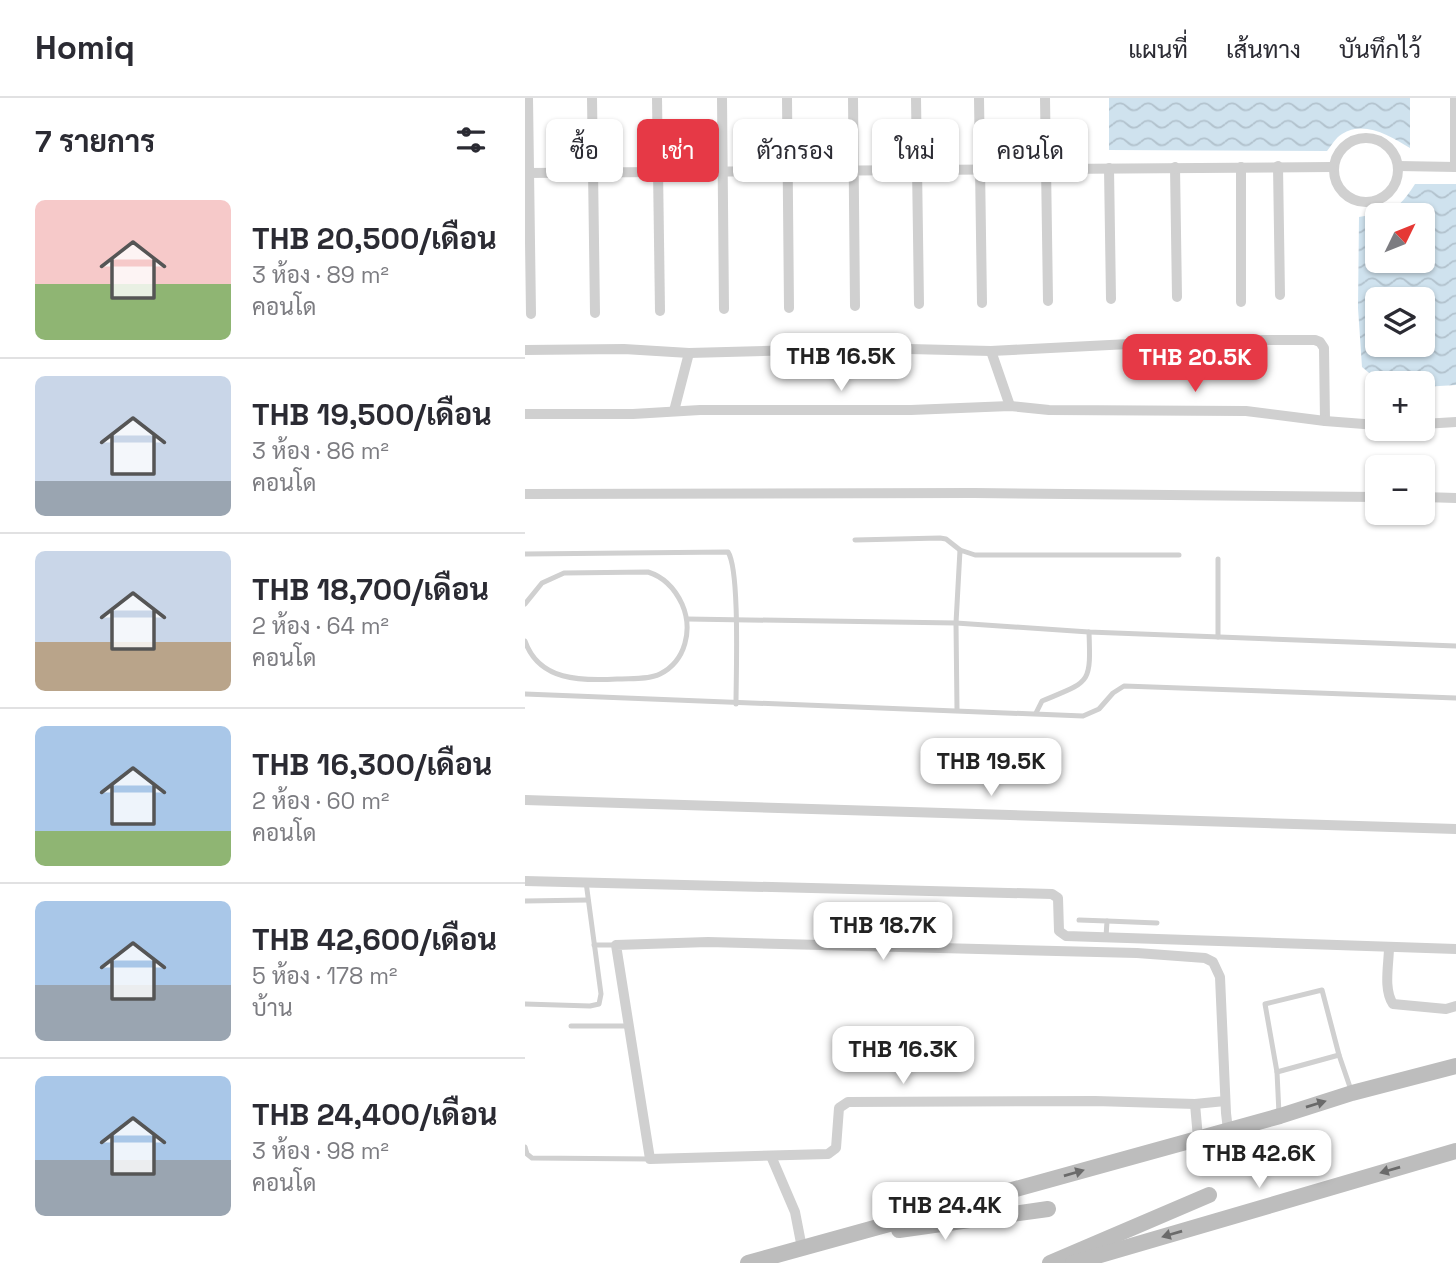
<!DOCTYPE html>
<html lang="th">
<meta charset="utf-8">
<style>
body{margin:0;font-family:"Space Grotesk",Sarabun,sans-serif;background:#f7f7f7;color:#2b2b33;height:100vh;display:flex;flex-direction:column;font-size:26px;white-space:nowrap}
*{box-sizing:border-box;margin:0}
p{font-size:23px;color:#7c7c81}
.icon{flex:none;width:38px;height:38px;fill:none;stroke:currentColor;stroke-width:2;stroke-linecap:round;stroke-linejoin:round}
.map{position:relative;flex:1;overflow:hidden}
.panel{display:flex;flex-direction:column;background:#fff;width:525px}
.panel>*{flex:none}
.guide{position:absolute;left:21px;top:21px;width:665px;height:63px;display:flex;gap:14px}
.needle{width:46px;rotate:47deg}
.controls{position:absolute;left:840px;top:105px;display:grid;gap:14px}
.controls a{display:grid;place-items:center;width:70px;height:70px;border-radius:10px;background:#fff;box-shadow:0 2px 5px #0004;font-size:35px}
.price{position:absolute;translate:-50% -60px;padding:0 16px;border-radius:14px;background:#fff;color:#222;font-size:23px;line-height:46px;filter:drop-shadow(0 2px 4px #0008)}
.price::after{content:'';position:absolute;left:50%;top:42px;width:21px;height:16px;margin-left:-10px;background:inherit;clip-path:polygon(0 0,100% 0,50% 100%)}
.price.selected{background:#e63946;color:#fff}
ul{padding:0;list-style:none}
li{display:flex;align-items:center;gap:21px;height:175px;padding:0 35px}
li+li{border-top:2px solid #e1e1e2}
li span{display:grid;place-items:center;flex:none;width:196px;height:140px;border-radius:10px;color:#555}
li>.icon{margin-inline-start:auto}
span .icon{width:84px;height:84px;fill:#fffc;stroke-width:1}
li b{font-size:30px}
h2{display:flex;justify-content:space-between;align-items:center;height:84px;padding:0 35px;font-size:30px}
.pill{padding:0 24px;border-radius:10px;background:#fff;box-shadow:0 2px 5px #0004;font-size:24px;line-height:63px}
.pill.selected{background:#e63946;color:#fff}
header{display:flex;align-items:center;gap:42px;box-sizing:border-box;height:98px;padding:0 35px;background:#fff;border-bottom:2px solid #e1e1e2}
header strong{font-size:33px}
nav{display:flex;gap:38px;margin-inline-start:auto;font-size:24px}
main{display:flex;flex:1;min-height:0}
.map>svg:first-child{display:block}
.water{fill:url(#water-waves);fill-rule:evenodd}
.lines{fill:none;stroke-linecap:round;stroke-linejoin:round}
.lane{stroke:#d0d0d0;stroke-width:5}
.street{stroke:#d0d0d0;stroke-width:10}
.secondary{stroke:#bdbdbd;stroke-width:16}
.oneway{fill:#6a6a6a}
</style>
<header>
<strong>Homiq</strong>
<nav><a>แผนที่</a><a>เส้นทาง</a><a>บันทึกไว้</a></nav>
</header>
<main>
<section class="panel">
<h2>7 รายการ<svg class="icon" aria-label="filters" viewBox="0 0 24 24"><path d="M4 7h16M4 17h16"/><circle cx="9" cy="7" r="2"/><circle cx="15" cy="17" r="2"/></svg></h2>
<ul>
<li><span style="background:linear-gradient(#f6c9c9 60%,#8fb573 0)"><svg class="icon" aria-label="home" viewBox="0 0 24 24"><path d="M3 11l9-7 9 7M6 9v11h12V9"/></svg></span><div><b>THB 20,500/เดือน</b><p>3 ห้อง · 89 m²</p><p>คอนโด</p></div></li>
<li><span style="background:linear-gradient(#c9d6e8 75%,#9aa5b1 0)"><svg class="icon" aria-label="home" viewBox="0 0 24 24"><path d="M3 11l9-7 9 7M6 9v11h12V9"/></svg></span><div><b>THB 19,500/เดือน</b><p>3 ห้อง · 86 m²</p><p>คอนโด</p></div></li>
<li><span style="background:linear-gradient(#c9d6e8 65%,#b9a48a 0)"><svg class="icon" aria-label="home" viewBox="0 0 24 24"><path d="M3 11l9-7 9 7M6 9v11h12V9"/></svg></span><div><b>THB 18,700/เดือน</b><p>2 ห้อง · 64 m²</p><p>คอนโด</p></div></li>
<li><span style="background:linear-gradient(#a9c7e8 75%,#8fb573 0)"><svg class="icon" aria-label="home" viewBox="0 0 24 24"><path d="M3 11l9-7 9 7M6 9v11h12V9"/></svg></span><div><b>THB 16,300/เดือน</b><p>2 ห้อง · 60 m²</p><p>คอนโด</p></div></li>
<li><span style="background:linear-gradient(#a9c7e8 60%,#9aa5b1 0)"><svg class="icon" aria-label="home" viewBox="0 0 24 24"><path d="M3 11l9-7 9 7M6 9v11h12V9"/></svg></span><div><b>THB 42,600/เดือน</b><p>5 ห้อง · 178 m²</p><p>บ้าน</p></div></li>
<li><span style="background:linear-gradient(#a9c7e8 60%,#9aa5b1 0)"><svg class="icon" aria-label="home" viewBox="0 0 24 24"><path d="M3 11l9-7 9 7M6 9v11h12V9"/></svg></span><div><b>THB 24,400/เดือน</b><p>3 ห้อง · 98 m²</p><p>คอนโด</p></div></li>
</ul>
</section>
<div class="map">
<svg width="931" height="1165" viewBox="0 0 931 1165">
<defs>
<pattern id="water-waves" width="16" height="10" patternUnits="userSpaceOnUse" patternTransform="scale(1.75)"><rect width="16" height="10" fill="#cfe2ee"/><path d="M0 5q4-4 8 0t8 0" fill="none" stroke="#b2c2cd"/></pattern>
</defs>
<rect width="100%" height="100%" fill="#fff"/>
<g class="water">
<path d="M 584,0 L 885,0 L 885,50 C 865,38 839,22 817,36 C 811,39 806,48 802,53 L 584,52 Z"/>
<path d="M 890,86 L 931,86 L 931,287 L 898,289 L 898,285 L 856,285 L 837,269 L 833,210 L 834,119 C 866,114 872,114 890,86 ZM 852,117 L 898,117 L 898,163 L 852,163 ZM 852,201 L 898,201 L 898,247 L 852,247 Z"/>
</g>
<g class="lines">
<g class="lane">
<path d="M 330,442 L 415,440 L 421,441 L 435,452"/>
<path d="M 0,456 L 203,454 C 215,472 211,578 211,606"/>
<path d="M 0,506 L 17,485 L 39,475 L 123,474 C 139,479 150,491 157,506 C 168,531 161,563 135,576 C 123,582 105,580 92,581 C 56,583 14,583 0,543"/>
<path d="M 162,521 L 431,525 L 564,534 L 931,548"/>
<path d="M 693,539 L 693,461"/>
<path d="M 0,596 L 558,618 L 574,611 L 588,595 L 599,588 L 931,600"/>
<path d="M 432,612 L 431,525 L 435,452 L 450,457 L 654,457"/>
<path d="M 511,615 L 517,603 C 565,583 566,587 564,534"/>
<path d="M 0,803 L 63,802"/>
<path d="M 554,822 L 582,823 L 581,839"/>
<path d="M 582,823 L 632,825"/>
<path d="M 69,847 L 90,847"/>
<path d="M 0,906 L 65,908 L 74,906 L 76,896 L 61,784"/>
<path d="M 46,928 L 102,928"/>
<path d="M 752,974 L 814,957"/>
<path d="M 754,1016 L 752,974 L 740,906 L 797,892 L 814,957 L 826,992"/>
<path d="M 0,1049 L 2,1056 L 7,1060 L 125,1061"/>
</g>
<g class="street">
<path d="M 3,0 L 6,216"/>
<path d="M 67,0 L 70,215"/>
<path d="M 132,0 L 135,213"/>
<path d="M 197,0 L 199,211"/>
<path d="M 262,0 L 264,210"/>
<path d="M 328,0 L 330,208"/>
<path d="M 391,0 L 394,206"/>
<path d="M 454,0 L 457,205"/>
<path d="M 520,0 L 523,203"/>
<circle cx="841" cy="72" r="32"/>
<path d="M 753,68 L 755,197"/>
<path d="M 873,68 L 931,69"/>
<path d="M 650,69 L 652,199"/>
<path d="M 716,69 L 716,204"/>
<path d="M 930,69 L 930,0"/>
<path d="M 584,70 L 586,201"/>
<path d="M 0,75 L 807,69"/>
<path d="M 0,252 L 99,251 L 164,255 L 343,250 L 466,253 L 683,242 L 790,242 L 795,244 L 799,250 L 800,323"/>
<path d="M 466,253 L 485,308"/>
<path d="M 149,313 L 164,255"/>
<path d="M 0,316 L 108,316 L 175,312 L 386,312 L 485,308 L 524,312 L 721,313 L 800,323 L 852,327"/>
<path d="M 898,326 L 931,324"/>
<path d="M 0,396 L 449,395 L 852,399"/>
<path d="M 898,399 L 931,400"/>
<path d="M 0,702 L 931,731"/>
<path d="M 0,783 L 527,796 L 533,800 L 534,833 L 541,838 L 931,851"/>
<path d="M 864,849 C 864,866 858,891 868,906 L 921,911 L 931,908"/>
<path d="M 700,1003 L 670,1006 L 570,1003 L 323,1004 L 314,1010 L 311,1050 L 303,1056 L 125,1061 L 91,847 L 183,844 L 612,855 L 680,860 L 688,864 L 695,879 L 701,1015 L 703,1032"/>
<path d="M 670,1006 L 673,1040"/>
<path d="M 246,1058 L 270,1114 L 277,1150"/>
</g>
<g class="secondary">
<path d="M 374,1132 L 523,1111"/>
<path d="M 223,1165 L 755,1018 L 827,995 L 931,968"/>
<path d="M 525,1165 L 684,1097"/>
<path d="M 548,1165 L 931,1053"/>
</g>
</g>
<defs><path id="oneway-solid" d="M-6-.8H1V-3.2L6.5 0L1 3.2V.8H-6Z" transform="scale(1.75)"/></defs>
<g class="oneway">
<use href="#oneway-solid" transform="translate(791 1006) rotate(-17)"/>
<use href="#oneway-solid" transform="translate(865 1072) rotate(164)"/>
<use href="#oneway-solid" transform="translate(549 1075) rotate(-16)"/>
<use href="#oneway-solid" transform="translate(647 1136) rotate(164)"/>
</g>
</svg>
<div class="controls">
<a><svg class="needle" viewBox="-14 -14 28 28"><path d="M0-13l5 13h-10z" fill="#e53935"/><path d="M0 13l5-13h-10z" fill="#7c7c81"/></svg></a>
<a><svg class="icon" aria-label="layers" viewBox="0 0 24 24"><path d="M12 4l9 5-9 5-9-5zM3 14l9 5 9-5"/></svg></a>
<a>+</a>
<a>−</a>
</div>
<b class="price" style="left:316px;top:295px">THB 16.5K</b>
<b class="price selected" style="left:670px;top:296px">THB 20.5K</b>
<b class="price" style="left:466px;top:700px">THB 19.5K</b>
<b class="price" style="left:358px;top:864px">THB 18.7K</b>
<b class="price" style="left:378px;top:988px">THB 16.3K</b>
<b class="price" style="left:734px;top:1092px">THB 42.6K</b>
<b class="price" style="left:420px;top:1144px">THB 24.4K</b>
<div class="guide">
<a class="pill">ซื้อ</a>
<a class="pill selected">เช่า</a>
<a class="pill">ตัวกรอง</a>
<a class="pill">ใหม่</a>
<a class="pill">คอนโด</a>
</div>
</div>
</main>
